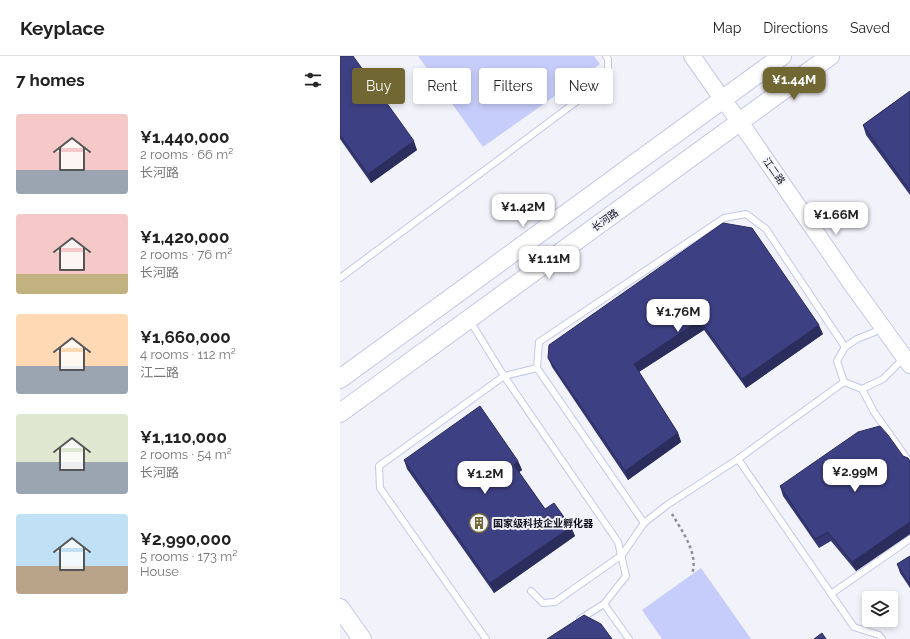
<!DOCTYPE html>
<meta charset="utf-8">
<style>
body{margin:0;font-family:Raleway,"Noto Sans SC",sans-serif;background:#f6f6f6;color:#222;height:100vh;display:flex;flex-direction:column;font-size:15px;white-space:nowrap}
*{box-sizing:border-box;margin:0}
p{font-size:13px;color:#767676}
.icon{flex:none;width:22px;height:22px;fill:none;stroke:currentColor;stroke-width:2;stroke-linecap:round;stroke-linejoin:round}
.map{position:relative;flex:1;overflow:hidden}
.drawer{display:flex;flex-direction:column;background:#fff;width:340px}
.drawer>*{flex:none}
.banner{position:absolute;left:12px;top:12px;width:380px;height:36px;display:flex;gap:8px}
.controls{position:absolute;left:522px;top:535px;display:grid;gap:8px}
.controls a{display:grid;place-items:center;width:36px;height:36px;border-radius:4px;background:#fff;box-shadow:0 2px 6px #0003;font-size:20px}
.price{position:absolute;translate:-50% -34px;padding:0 9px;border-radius:8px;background:#fff;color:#222;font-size:13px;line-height:26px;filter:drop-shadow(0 1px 2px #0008)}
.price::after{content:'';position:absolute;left:50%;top:24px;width:12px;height:9px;margin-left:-6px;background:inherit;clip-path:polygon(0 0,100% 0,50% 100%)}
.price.on{background:#706733;color:#fff}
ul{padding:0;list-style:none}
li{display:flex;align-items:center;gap:12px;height:100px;padding:0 16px}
li span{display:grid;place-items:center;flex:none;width:112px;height:80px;border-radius:4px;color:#555}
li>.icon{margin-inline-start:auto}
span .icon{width:48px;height:48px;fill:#fffc;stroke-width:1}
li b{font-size:17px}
h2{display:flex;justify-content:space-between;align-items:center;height:48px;padding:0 16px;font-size:17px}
.pill{padding:0 14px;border-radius:4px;background:#fff;box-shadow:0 2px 6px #0003;font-size:14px;line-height:36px}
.pill.on{background:#706733;color:#fff}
header{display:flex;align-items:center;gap:24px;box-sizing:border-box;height:56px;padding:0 20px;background:#fff;border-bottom:1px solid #e0e0e0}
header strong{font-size:19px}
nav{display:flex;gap:22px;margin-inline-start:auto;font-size:14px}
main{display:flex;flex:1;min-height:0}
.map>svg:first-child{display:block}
.green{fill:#c7cdfa}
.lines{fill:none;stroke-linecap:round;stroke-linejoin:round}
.service-casing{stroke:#c2c7ea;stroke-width:8}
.tertiary-casing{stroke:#c2c7ea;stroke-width:18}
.secondary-casing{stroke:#c2c7ea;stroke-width:20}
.path{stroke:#8d8e98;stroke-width:2.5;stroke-dasharray:3 3;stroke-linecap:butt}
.service{stroke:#fff;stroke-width:6}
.tertiary{stroke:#fff;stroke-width:16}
.secondary{stroke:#fff;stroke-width:18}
.wall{fill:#353772}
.shaded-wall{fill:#2b2d5c}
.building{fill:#3e4084;stroke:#2b2d5c}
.labels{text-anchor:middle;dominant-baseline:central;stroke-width:4;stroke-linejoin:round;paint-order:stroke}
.street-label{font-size:10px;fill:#0e0f1b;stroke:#f1f2fa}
.poi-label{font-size:10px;font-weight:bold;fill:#0e0f1b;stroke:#f1f2fa;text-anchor:start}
</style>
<header>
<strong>Keyplace</strong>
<nav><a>Map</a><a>Directions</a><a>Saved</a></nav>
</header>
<main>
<section class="drawer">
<h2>7 homes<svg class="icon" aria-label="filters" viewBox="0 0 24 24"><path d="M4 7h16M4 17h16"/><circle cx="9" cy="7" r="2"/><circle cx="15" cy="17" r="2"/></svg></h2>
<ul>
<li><span style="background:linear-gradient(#f6c9c9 70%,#9aa5b1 0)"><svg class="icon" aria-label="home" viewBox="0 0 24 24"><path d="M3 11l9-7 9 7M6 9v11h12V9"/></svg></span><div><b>¥1,440,000</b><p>2 rooms · 66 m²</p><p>长河路</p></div></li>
<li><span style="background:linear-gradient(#f6c9c9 75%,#c2b280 0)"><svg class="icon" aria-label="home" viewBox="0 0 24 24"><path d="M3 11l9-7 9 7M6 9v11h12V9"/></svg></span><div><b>¥1,420,000</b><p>2 rooms · 76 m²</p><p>长河路</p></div></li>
<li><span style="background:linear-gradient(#ffd9b3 65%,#9aa5b1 0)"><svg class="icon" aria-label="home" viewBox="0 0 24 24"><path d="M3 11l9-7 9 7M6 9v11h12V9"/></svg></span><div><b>¥1,660,000</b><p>4 rooms · 112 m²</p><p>江二路</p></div></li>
<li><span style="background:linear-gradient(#dfe7d0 60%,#9aa5b1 0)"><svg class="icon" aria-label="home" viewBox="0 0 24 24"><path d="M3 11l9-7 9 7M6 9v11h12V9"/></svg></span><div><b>¥1,110,000</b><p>2 rooms · 54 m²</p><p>长河路</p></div></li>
<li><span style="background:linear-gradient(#bfe0f5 65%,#b9a48a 0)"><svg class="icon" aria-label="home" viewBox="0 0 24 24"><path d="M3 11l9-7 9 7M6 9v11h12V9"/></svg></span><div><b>¥2,990,000</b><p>5 rooms · 173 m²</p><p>House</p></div></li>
</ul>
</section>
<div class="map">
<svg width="570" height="583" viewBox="0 0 570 583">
<rect width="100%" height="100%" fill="#f1f2fa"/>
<g class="green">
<path d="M 78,0 L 254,0 L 260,8 L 143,91 Z"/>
<path d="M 361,512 L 411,583 L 322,583 L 302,554 Z"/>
</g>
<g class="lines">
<defs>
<g id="service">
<path d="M 0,222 L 268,22 L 268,3 L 266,0"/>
<path d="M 130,265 L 164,320 L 278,486 L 286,520 L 264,548 L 240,563"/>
<path d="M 542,273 L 517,283 L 505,291 L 497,305 L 504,326 L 522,333 L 543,323 L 564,302"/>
<path d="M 504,326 L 398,403 L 327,449 L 304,467 L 197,312 L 199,286 L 384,162 L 406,158 L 426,173 L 505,291"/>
<path d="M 522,333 L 534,356 L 570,407"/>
<path d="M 398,403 L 514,571 L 539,579 L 542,583"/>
<path d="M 191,535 L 203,547 L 215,546 L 282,499 L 304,467"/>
<path d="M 491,538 L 570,483"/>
<path d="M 264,548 L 289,583"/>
<path d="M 146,583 L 40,432 L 39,410 L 164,320 L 197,312"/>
</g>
<path id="tertiary" d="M 352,0 L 383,44 L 400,66 L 510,226 L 570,309"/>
<g id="secondary">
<path d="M 0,323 L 442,0"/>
<path d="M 0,357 L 490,0"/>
<path d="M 0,552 L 22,583"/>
</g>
</defs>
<use href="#service" class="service-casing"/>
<use href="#tertiary" class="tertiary-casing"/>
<use href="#secondary" class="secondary-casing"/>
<path class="path" d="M 332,458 C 342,475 359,498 352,518"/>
<use href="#service" class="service"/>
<use href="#tertiary" class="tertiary"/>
<use href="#secondary" class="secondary"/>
</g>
<g class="wall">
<path d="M 0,0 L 77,94 L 31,127 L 0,83 Z"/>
<path d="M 570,35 L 570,139 L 526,79 L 523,69 Z"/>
<path d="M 412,172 L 483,278 L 406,332 L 364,274 L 299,316 L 338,377 L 341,386 L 288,424 L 212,311 L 208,302 Z"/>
<path d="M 563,400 L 570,405 L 570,478 L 516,515 L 491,485 L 479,492 L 443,440 L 440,430 Z"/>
<path d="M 64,404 L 178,405 L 182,414 L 179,416 L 205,453 L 231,471 L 235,480 L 154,537 L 67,413 Z"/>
<path d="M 570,500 L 570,532 L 560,517 L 557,508 Z"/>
</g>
<g class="shaded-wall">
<path d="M 74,85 L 77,94 L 31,127 L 28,118 Z"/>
<path d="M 360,264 L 364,274 L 297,317 L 294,308 Z"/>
<path d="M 479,269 L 483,278 L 406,332 L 402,323 Z"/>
<path d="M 338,377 L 341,386 L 288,424 L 285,415 Z"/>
<path d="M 178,405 L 182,414 L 177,418 L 174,409 Z"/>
<path d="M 570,466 L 570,478 L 516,515 L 512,506 Z"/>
<path d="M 231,471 L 235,480 L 154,537 L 150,527 Z"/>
</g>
<g class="building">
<path d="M 0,0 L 13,0 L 74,85 L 28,118 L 0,79 Z"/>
<path d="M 570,35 L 570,135 L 523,69 Z"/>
<path d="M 383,167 L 412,172 L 479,269 L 402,323 L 360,264 L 294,308 L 338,377 L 285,415 L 208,302 L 209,289 Z"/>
<path d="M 140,350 L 178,405 L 174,409 L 205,453 L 214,447 L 231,471 L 150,527 L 64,404 Z"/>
<path d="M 540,370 L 548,379 L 563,400 L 568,402 L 570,405 L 570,466 L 512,506 L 488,476 L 475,483 L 440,430 L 518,376 Z"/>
<path d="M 570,500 L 570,528 L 557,508 Z"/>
<path d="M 244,559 L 261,568 L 272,583 L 207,583 Z"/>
<path d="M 482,577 L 486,583 L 474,583 Z"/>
</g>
<defs>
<symbol id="building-ring" viewBox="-11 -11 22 22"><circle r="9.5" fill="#f1f2fa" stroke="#706733" stroke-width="1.5"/><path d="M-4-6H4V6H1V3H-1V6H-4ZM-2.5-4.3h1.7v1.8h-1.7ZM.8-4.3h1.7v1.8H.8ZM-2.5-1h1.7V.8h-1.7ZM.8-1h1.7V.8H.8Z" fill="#706733"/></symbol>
</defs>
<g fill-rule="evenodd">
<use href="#building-ring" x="128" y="456" width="22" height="22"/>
</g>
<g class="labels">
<g class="street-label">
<text transform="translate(434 115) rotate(55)">江二路</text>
<text transform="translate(265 164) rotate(-36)">长河路</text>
</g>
<g class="poi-label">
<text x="153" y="467">国家级科技企业孵化器</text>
</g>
</g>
</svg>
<div class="controls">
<a><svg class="icon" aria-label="layers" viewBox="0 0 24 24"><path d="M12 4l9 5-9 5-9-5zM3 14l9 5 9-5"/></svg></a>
</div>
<b class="price on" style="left:454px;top:45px">¥1.44M</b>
<b class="price" style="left:183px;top:172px">¥1.42M</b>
<b class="price" style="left:496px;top:180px">¥1.66M</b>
<b class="price" style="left:209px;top:224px">¥1.11M</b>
<b class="price" style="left:338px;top:277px">¥1.76M</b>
<b class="price" style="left:515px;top:437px">¥2.99M</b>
<b class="price" style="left:145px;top:439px">¥1.2M</b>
<div class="banner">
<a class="pill on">Buy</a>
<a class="pill">Rent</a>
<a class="pill">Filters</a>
<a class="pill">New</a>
</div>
</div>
</main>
